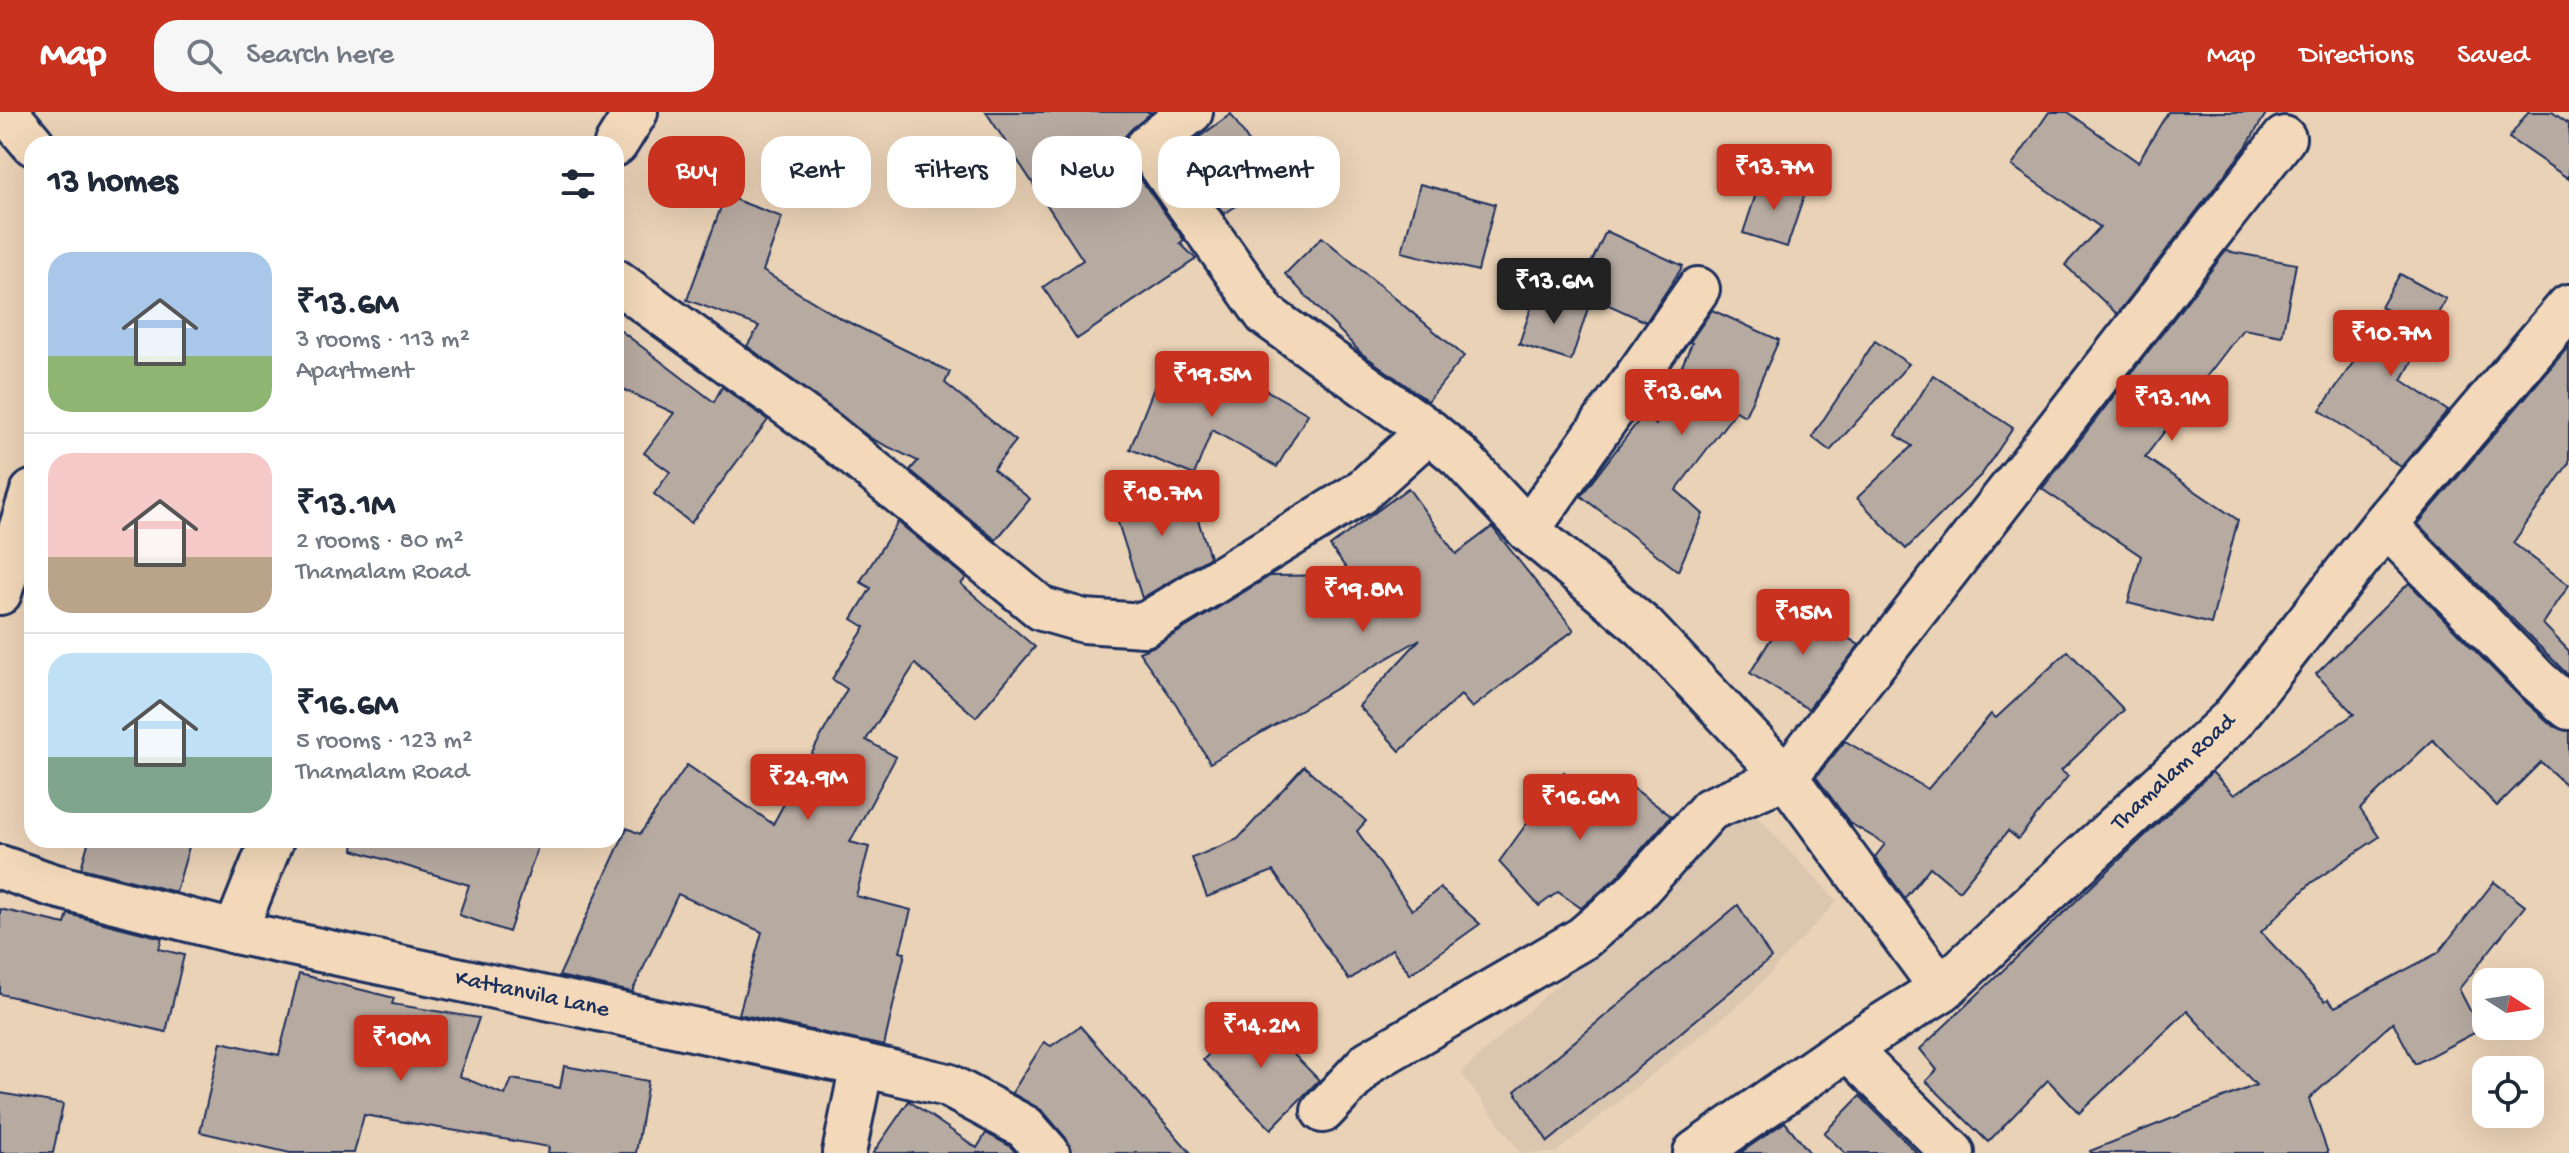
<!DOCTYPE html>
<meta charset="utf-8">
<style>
body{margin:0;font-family:"Gochi Hand",sans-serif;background:#f6f6f7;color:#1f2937;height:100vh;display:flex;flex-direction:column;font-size:30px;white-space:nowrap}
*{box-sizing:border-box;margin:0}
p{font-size:26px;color:#747a83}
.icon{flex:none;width:44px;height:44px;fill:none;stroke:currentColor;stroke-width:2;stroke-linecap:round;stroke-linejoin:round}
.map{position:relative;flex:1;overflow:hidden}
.drawer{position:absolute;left:24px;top:24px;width:600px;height:712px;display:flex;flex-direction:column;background:#fff;border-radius:24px;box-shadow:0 8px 32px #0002}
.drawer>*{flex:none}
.hud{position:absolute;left:648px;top:24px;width:760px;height:72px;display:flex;gap:16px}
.needle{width:52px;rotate:102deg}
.controls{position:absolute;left:2472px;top:856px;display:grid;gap:16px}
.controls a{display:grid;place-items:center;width:72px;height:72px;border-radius:16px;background:#fff;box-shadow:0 8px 32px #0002;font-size:40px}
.price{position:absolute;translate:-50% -68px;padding:0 18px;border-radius:8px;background:#c8321e;color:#fff;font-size:26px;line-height:52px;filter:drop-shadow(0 2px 4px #0008)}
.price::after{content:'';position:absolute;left:50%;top:48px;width:24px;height:18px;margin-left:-12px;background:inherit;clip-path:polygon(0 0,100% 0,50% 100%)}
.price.current{background:#222;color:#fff}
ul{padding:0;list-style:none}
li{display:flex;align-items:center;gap:24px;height:200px;padding:0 24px}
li+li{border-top:2px solid #e0e1e3}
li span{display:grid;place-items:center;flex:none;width:224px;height:160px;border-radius:24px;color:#555}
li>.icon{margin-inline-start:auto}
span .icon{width:96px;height:96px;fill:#fffc;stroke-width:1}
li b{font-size:34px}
h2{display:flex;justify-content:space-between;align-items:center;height:96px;padding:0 24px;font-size:34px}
.pill{padding:0 28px;border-radius:24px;background:#fff;box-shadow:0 8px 32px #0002;font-size:28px;line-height:72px}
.pill.current{background:#c8321e;color:#fff}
header{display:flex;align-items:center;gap:48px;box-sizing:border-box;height:112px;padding:0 40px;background:#c8321e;color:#fff}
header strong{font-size:38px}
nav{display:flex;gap:44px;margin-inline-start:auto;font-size:28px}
.search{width:560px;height:72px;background:#f6f6f7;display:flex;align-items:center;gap:20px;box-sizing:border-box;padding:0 28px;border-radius:24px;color:#747a83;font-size:30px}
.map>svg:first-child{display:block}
.built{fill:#dbc6b0}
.building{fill:#b7aaa1;stroke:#1b2f5e;stroke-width:2}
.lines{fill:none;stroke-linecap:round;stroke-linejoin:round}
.minor-casing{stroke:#1b2f5e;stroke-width:48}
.tertiary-casing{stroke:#1b2f5e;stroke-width:50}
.minor{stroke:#f3d9ba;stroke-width:42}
.tertiary{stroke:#f3d9ba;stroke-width:44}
.labels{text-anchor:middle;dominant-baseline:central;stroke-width:8;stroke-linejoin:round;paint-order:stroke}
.street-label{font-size:24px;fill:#1b2f5e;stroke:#f3d9ba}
</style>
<header>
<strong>Map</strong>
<div class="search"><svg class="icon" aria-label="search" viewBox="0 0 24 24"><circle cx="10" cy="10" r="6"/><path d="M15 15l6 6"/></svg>Search here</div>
<nav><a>Map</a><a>Directions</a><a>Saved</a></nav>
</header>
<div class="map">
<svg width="2569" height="1041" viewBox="0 0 2569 1041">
<rect width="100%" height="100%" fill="#ead2b6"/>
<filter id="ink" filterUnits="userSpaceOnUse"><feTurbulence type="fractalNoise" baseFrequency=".0125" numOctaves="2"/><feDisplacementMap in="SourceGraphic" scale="16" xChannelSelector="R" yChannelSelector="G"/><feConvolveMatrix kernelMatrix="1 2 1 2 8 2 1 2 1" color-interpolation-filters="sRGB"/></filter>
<g filter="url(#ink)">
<path class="built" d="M 1749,696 L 1837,789 L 1748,885 L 1555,1041 L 1521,1041 L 1461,961 Z"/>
<g class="building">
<path d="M 986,0 L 1152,0 L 1125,24 L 1123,37 L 1127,48 L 1184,128 L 1180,131 L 1196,147 L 1077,227 L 1043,175 L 1083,148 Z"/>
<path d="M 2049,0 L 2068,0 L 2138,50 L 2168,0 L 2267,0 L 2246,35 L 2117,202 L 2065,153 L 2100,115 L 2012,54 Z"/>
<path d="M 2528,0 L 2552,0 L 2569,12 L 2569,67 L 2509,26 Z"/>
<path d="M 1231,2 L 1274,69 L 1224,102 L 1180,39 Z"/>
<path d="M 1762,64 L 1806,78 L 1787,135 L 1743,121 Z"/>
<path d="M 1420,72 L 1495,92 L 1478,159 L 1402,140 Z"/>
<path d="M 725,84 L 782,105 L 763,159 L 840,206 L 950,260 L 945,271 L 1016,329 L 993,357 L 1030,387 L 996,428 L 910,358 L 918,349 L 872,327 L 747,234 L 759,214 L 687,188 Z"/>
<path d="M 1606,119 L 1683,154 L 1646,210 L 1578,179 Z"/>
<path d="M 1322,125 L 1464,244 L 1428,289 L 1361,241 L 1285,162 Z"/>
<path d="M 2226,139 L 2296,152 L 2282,224 L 2243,217 L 2145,345 L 2238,408 L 2211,512 L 2128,491 L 2141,444 L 2042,377 Z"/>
<path d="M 2400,162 L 2446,187 L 2402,268 L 2448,299 L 2401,355 L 2320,298 L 2389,199 L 2381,195 Z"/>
<path d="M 1537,178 L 1588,196 L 1571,249 L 1519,232 Z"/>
<path d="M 1712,198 L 1779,228 L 1745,304 L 1736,299 L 1676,378 L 1703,402 L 1678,459 L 1581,384 L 1643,303 L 1656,313 L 1692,231 L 1690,230 Z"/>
<path d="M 616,215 L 714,290 L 722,275 L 768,308 L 691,411 L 654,382 L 670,360 L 644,341 L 674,301 L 616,274 Z"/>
<path d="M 1875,229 L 1909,252 L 1830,339 L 1812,325 Z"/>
<path d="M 2569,234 L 2569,351 L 2513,431 L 2569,473 L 2543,512 L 2569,539 L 2569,564 L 2418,412 Z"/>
<path d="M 1165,248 L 1246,280 L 1252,270 L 1308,302 L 1277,355 L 1212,318 L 1194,363 L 1130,337 Z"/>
<path d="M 1933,263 L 2013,316 L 1982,362 L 1906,437 L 1857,386 L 1912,334 L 1896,323 Z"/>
<path d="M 1187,374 L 1210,445 L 1142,486 L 1114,398 Z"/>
<path d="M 1408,376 L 1456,442 L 1492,415 L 1574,518 L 1472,596 L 1461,583 L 1400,639 L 1359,594 L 1420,527 L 1210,651 L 1176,592 L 1139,540 L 1157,533 L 1270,464 L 1351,463 L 1330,434 Z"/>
<path d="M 898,410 L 966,466 L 961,472 L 1035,535 L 976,605 L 915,552 L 866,628 L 896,645 L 850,730 L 869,735 L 856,784 L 911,798 L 900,840 L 905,841 L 884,934 L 739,902 L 762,820 L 678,782 L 632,880 L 559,864 L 627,716 L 640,722 L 687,653 L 773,712 L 847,577 L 832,567 L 865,515 L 852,507 L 871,476 L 860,470 Z"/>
<path d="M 2409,471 L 2521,586 L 2553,614 L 2569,619 L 2569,676 L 2541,650 L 2497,694 L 2433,628 L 2360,697 L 2379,725 L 2311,771 L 2261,820 L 2325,889 L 2328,887 L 2335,895 L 2438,841 L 2494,770 L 2525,794 L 2459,877 L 2480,918 L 2415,952 L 2393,910 L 2309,987 L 2328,1041 L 2091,1041 L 2090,1039 L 2256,973 L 2187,899 L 2079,1001 L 2048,968 L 1988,1030 L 1926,969 L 1937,958 L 1920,937 L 2212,660 L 2234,683 L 2354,602 L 2316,562 Z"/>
<path d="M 1793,491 L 1859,533 L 1808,597 L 1750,561 Z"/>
<path d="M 2068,539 L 2124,598 L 2061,659 L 2068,664 L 2018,727 L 2008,719 L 1959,779 L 1930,755 L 1905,786 L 1875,745 L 1885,732 L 1850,711 L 1816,665 L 1845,629 L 1928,677 L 1991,602 L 1996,606 Z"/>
<path d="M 1304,654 L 1366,709 L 1357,719 L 1412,798 L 1440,776 L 1480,812 L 1410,862 L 1392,837 L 1349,868 L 1273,759 L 1207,785 L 1192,746 L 1238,727 Z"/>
<path d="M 1564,660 L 1613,695 L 1629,673 L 1671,704 L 1616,766 L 1581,796 L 1558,780 L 1539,794 L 1499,750 Z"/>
<path d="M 89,728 L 191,728 L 176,780 L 81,756 Z"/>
<path d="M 354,728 L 540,728 L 509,820 L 459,803 L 469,773 L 353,738 Z"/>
<path d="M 1738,793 L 1771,846 L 1548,1030 L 1515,979 Z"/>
<path d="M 0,797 L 65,812 L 68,802 L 162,826 L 159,837 L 184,843 L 166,920 L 0,882 Z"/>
<path d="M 299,862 L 394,886 L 392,892 L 479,906 L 459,964 L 505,983 L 512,967 L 560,976 L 564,954 L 648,969 L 636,1041 L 548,1041 L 549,1035 L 364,1003 L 354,1041 L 290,1041 L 200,1020 L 221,930 L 279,943 Z"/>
<path d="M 1251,899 L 1319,968 L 1271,1017 L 1203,948 Z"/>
<path d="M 1080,914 L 1191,1041 L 1071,1041 L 1066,1026 L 1043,999 L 1012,981 L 1044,930 L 1051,934 Z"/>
<path d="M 0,981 L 63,992 L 53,1041 L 0,1041 Z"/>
<path d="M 1860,984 L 1917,1041 L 1845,1041 L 1824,1021 Z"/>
<path d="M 909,989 L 977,1036 L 986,1021 L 1010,1034 L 1016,1041 L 873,1041 Z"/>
<path d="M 1785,1010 L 1810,1041 L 1740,1041 Z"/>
</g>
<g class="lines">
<defs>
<g id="minor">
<path d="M 6,0 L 33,32"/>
<path d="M 1191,0 L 1147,34 L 1266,203 L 1429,319"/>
<path d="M 616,32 L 636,0"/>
<path d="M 616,169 L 828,322 L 1042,497 L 1084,509 L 1144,513 L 1360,381 L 1429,319 L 1460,345 L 1528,418 L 1644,515 L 1786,665 L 1942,877"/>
<path d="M 2385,412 L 2537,568 L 2569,596"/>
<path d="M 1528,418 L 1698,177"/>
<path d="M 0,481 L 32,380"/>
<path d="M 0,755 L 52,773 L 235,820 L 862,953 L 947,973 L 1025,1015 L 1048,1041"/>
<path d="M 235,820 L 272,728"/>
<path d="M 1847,936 L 1953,1041"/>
<path d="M 1323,999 L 1369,950 L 1583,826 L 1633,783 L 1710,697 L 1786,665 L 2284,26"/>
<path d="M 844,1041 L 862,953"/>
</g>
<path id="tertiary" d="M 1696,1041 L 1847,936 L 1942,877 L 2232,608 L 2385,412 L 2569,195"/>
</defs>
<use href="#minor" class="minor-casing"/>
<use href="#tertiary" class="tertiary-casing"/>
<use href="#minor" class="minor"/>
<use href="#tertiary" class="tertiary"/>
</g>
</g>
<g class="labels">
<g class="street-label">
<text transform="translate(2174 661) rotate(-43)">Thamalam Road</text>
<text transform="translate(532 883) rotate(12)">Kattanvila Lane</text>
</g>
</g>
</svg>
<div class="controls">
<a><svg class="needle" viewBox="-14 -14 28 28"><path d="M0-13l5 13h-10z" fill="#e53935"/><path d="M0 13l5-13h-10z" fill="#747a83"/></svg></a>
<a><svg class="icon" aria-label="locate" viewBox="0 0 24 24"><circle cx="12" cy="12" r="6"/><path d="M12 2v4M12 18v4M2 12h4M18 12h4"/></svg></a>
</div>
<b class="price" style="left:1774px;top:100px">₹13.7M</b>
<b class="price current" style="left:1554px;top:214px">₹13.6M</b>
<b class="price" style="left:2391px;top:266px">₹10.7M</b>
<b class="price" style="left:1212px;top:307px">₹19.5M</b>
<b class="price" style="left:1682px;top:325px">₹13.6M</b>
<b class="price" style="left:2172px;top:331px">₹13.1M</b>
<b class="price" style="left:1162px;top:426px">₹18.7M</b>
<b class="price" style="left:1363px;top:522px">₹19.8M</b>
<b class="price" style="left:1803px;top:545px">₹15M</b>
<b class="price" style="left:808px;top:710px">₹24.9M</b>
<b class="price" style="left:1580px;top:730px">₹16.6M</b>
<b class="price" style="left:1261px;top:958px">₹14.2M</b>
<b class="price" style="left:401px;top:971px">₹10M</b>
<div class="hud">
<a class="pill current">Buy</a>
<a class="pill">Rent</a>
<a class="pill">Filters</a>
<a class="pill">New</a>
<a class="pill">Apartment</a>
</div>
<section class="drawer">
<h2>13 homes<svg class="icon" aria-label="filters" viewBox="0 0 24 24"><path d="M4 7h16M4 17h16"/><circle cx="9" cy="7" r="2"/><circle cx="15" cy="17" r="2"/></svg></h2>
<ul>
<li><span style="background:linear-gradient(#a9c7e8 65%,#8fb573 0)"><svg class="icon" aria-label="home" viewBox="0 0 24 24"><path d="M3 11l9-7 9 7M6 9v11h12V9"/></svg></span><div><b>₹13.6M</b><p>3 rooms · 113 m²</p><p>Apartment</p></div></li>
<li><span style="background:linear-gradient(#f6c9c9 65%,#b9a48a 0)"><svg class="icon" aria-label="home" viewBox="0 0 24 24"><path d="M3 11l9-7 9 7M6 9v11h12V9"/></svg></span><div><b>₹13.1M</b><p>2 rooms · 80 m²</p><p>Thamalam Road</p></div></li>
<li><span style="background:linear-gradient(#bfe0f5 65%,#7fa58c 0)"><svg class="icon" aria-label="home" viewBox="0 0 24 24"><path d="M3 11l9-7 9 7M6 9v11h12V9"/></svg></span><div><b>₹16.6M</b><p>5 rooms · 123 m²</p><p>Thamalam Road</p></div></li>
</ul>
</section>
</div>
